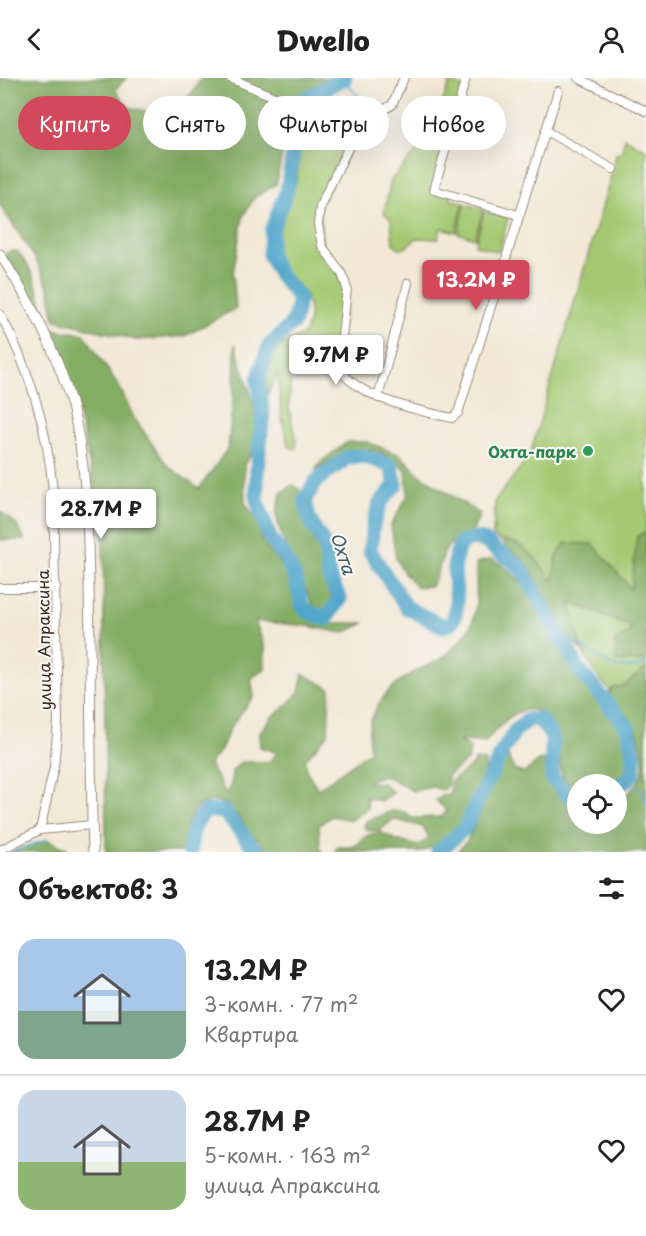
<!DOCTYPE html>
<html lang="ru">
<meta charset="utf-8">
<style>
body{margin:0;font-family:"Playpen Sans",sans-serif;background:#f6f6f6;color:#222;height:100vh;display:flex;flex-direction:column;font-size:22px;white-space:nowrap}
*{box-sizing:border-box;margin:0}
p{font-size:20px;color:#767676}
.icon{flex:none;width:33px;height:33px;fill:none;stroke:currentColor;stroke-width:2;stroke-linecap:round;stroke-linejoin:round}
.map{position:relative;height:774px;overflow:hidden}
.details{display:flex;flex-direction:column;background:#fff;flex:1}
.details>*{flex:none}
.top-card{position:absolute;left:18px;top:18px;width:610px;height:54px;display:flex;gap:12px}
.controls{position:absolute;left:567px;top:696px;display:grid;gap:12px}
.controls a{display:grid;place-items:center;width:60px;height:60px;border-radius:50%;background:#fff;box-shadow:0 6px 24px #0002;font-size:30px}
.price{position:absolute;translate:-50% -51px;padding:0 14px;border-radius:6px;background:#fff;color:#222;font-size:20px;line-height:39px;filter:drop-shadow(0 2px 3px #0008)}
.price::after{content:'';position:absolute;left:50%;top:36px;width:18px;height:14px;margin-left:-9px;background:inherit;clip-path:polygon(0 0,100% 0,50% 100%)}
.price.current{background:#d1495b;color:#fff}
ul{padding:0;list-style:none}
li{display:flex;align-items:center;gap:18px;height:150px;padding:0 18px}
li+li{border-top:2px solid #e0e0e0}
li span{display:grid;place-items:center;flex:none;width:168px;height:120px;border-radius:18px;color:#555}
li>.icon{margin-inline-start:auto}
span .icon{width:72px;height:72px;fill:#fffc;stroke-width:1}
li b{font-size:26px}
h2{display:flex;justify-content:space-between;align-items:center;height:72px;padding:0 18px;font-size:26px}
.pill{padding:0 21px;border-radius:27px;background:#fff;box-shadow:0 6px 24px #0002;font-size:21px;line-height:54px}
.pill.current{background:#d1495b;color:#fff}
header{display:flex;justify-content:space-between;align-items:center;height:78px;padding:0 18px;background:#fff;font-size:27px;font-weight:800}
.map>svg:first-child{display:block}
.green{fill:#a4c972;stroke:#707a48;stroke-width:1.5}
.forest{fill:#83ad64;stroke:#5f6c41;stroke-width:1.5}
.lines{fill:none;stroke-linecap:round;stroke-linejoin:round}
.stream{stroke:#4da4ca;stroke-width:2}
.river{stroke:#4da4ca;stroke-width:15}
.minor-casing{stroke:#96897a;stroke-width:10}
.tertiary-casing{stroke:#96897a;stroke-width:11}
.minor{stroke:#fff;stroke-width:8}
.tertiary{stroke:#fff;stroke-width:9}
.leisure-dot{fill:#2e9e5b;stroke:#f6f6f2;stroke-width:2}
.labels{text-anchor:middle;dominant-baseline:central;stroke-width:4.5;stroke-linejoin:round;paint-order:stroke}
.leisure-label{font-size:16px;font-weight:bold;fill:#27864d;stroke:#f6f6f2;text-anchor:end}
.street-label{font-size:16px;fill:#3b2a1e;stroke:#f6f6f2}
.water-label{font-size:18px;font-style:italic;fill:#425b63;stroke:#f6f6f2}
</style>
<header><svg class="icon" aria-label="back" viewBox="0 0 24 24"><path d="M15 5l-7 7 7 7"/></svg>Dwello<svg class="icon" aria-label="person" viewBox="0 0 24 24"><circle cx="12" cy="8" r="4"/><path d="M4 21q1-7 8-7t8 7"/></svg></header>
<div class="map">
<svg width="646" height="774" viewBox="0 0 646 774">
<rect width="100%" height="100%" fill="#f6f6f2"/>
<filter id="ink" filterUnits="userSpaceOnUse"><feTurbulence type="fractalNoise" baseFrequency=".0167" numOctaves="2"/><feDisplacementMap in="SourceGraphic" scale="12" xChannelSelector="R" yChannelSelector="G"/><feConvolveMatrix kernelMatrix="1 2 1 2 8 2 1 2 1" color-interpolation-filters="sRGB"/></filter>
<filter id="wash" filterUnits="userSpaceOnUse"><feTurbulence type="fractalNoise" baseFrequency=".008" numOctaves="4" result="noise"/><feDisplacementMap in="SourceGraphic" scale="24" xChannelSelector="R" yChannelSelector="G"/><feGaussianBlur stdDeviation="1.35" result="paint"/><feColorMatrix in="noise" values="0 0 0 0 0 0 0 0 0 0 0 0 0 0 0 0 0 1.4 0 .05"/><feComposite in="paint" operator="in"/></filter>
<g filter="url(#wash)">
<rect width="100%" height="100%" fill="#f2e8d5"/>
<g class="green">
<path d="M 450,5 L 463,9 L 434,111 L 451,117 L 450,121 L 464,125 L 456,154 L 441,150 L 438,161 L 417,160 L 405,170 L 399,170 L 393,165 L 391,141 L 384,135 L 391,102 L 429,60 L 436,48 L 436,40 Z"/>
<path d="M 369,36 L 320,128 L 322,168 L 347,210 L 341,261 L 320,266 L 290,289 C 292,303 289,315 289,328 C 290,343 298,356 296,371 L 289,369 L 281,337 L 278,295 L 267,317 C 266,303 265,280 278,270 C 292,258 306,264 309,241 C 313,203 280,205 276,174 C 273,156 293,119 297,100 C 300,80 300,60 302,40 L 309,42 L 310,38 L 315,39 L 316,37 Z"/>
<path d="M 625,60 L 646,72 L 646,687 L 635,638 L 600,602 L 526,478 L 493,458 L 495,423 L 530,377 L 613,91 L 616,76 L 621,75 Z"/>
<path d="M 465,126 L 483,131 L 475,160 L 458,155 Z"/>
<path d="M 484,133 L 508,140 L 499,174 L 475,167 Z"/>
</g>
<g class="forest">
<path d="M 0,0 L 126,0 L 115,12 L 129,29 L 149,34 L 164,32 L 182,27 L 194,12 L 201,0 L 330,0 L 286,24 L 289,39 L 276,106 L 254,120 L 243,138 L 233,195 L 236,230 L 185,258 L 137,262 L 55,242 L 49,210 L 35,180 L 0,127 Z"/>
<path d="M 9,173 L 17,173 C 33,189 40,214 44,237 L 41,239 L 5,177 Z"/>
<path d="M 50,251 L 84,256 L 120,310 L 134,340 L 167,387 L 199,411 L 228,370 L 234,311 L 235,266 L 256,333 L 258,364 L 244,387 L 245,425 L 259,446 L 262,464 L 292,501 L 299,529 L 327,545 L 365,545 L 343,555 L 308,548 L 255,543 L 265,570 L 265,591 L 251,600 L 254,618 L 230,650 L 221,672 L 209,686 L 226,716 L 231,706 L 232,693 L 241,684 L 268,684 L 278,675 L 260,669 L 259,655 L 273,638 L 286,628 L 299,614 L 303,596 L 330,610 L 328,656 L 305,682 L 307,694 L 318,711 L 370,673 C 363,639 384,611 413,595 C 422,589 434,586 442,580 C 452,573 464,560 470,549 C 479,532 476,504 476,485 L 492,481 C 498,485 505,489 511,494 C 528,510 547,541 559,562 C 564,572 568,585 575,595 C 591,615 617,637 626,660 C 633,679 630,693 616,706 L 578,706 L 577,712 L 575,710 L 562,699 C 559,678 556,623 521,633 C 508,637 494,654 485,664 L 458,663 L 470,669 L 468,682 L 448,697 L 448,707 L 443,712 L 432,709 L 413,713 C 398,705 383,691 368,704 L 382,705 L 394,715 L 380,723 L 366,719 L 368,730 L 351,742 L 332,738 L 319,747 L 320,770 L 323,774 L 266,774 L 259,762 L 250,757 L 239,739 L 229,731 L 228,727 C 224,726 218,724 214,723 C 188,722 185,756 184,774 L 106,774 L 103,448 L 75,320 Z"/>
<path d="M 348,364 L 367,364 L 400,377 L 420,397 L 480,436 L 472,455 C 435,467 448,479 431,508 L 417,509 L 405,496 L 396,481 L 391,447 L 408,417 L 406,392 C 370,361 353,368 315,392 L 323,382 Z"/>
<path d="M 293,407 L 299,411 L 302,433 L 319,471 L 325,505 L 332,521 L 331,529 L 327,536 L 319,534 L 314,530 L 282,459 L 276,437 L 281,415 Z"/>
<path d="M 0,433 L 16,446 L 25,462 L 0,462 Z"/>
<path d="M 646,454 L 646,583 L 616,583 L 615,563 L 629,555 L 631,549 L 570,524 L 582,573 C 570,562 571,561 563,548 C 559,542 554,538 551,533 C 537,507 534,483 505,470 L 504,462 C 527,465 539,486 553,503 L 556,481 L 565,465 L 593,466 L 631,511 L 637,458 Z"/>
<path d="M 646,590 L 646,774 L 457,774 L 467,763 L 507,676 L 514,692 L 524,695 L 540,682 L 547,684 L 548,704 L 564,722 L 577,727 L 578,746 L 616,746 L 617,725 C 626,719 638,707 642,696 C 646,681 639,654 630,641 C 622,632 612,628 609,615 L 613,610 L 624,608 Z"/>
<path d="M 476,682 L 485,683 L 485,697 L 462,743 L 445,763 L 421,774 L 335,774 L 337,769 L 353,769 L 366,758 L 380,754 L 396,762 L 418,768 L 429,760 L 423,749 L 394,741 L 380,752 L 369,753 L 364,749 L 366,743 L 392,733 L 404,734 L 412,740 L 441,739 L 447,733 L 436,722 L 441,718 L 450,717 L 451,703 L 469,690 Z"/>
<path d="M 47,762 L 66,770 L 69,774 L 11,774 Z"/>
</g>
<g class="lines">
<g class="stream">
<path d="M 343,2 L 369,29"/>
<path d="M 562,561 C 595,567 605,601 646,586"/>
<path d="M 627,703 L 642,712 L 646,725"/>
<path d="M 10,774 L 47,762"/>
</g>
<g class="river">
<path d="M 345,0 L 301,23 L 294,49 L 293,76 L 287,112 L 272,151 L 269,176 L 279,196 L 299,220 L 294,244 L 269,268 L 258,302 L 263,335 L 257,392 L 257,422 L 270,460 L 284,478 L 295,499 L 302,527 L 307,533 L 326,541 L 340,520 L 329,499 L 325,468 L 309,441 L 305,421 L 316,403 L 348,379 L 364,378 L 391,388 L 396,406 L 380,425 L 373,447 L 370,473 L 407,530 L 443,548 L 451,546 C 466,518 444,496 461,465 C 481,456 485,463 499,474 C 508,480 515,484 522,492 L 580,593 L 628,650 L 634,678 L 633,696 L 616,711"/>
<path d="M 190,774 C 191,757 194,743 207,732 L 224,734 L 257,774"/>
<path d="M 438,774 L 464,751 L 502,674 L 515,653 L 527,642 L 539,641 L 552,659 L 552,700 L 569,718 L 578,720"/>
</g>
</g>
</g>
<g filter="url(#ink)">
<g class="lines">
<defs>
<g id="minor">
<path d="M 230,0 L 307,33 L 332,38 L 369,36 L 381,33 L 392,27 L 404,0"/>
<path d="M 466,0 L 434,112 L 518,137"/>
<path d="M 578,0 L 646,33"/>
<path d="M 369,36 L 353,60 L 320,128 L 318,147 L 322,168 L 342,196 L 347,210 L 339,289 C 355,320 420,333 452,340 L 458,335 L 558,13"/>
<path d="M 546,53 L 613,91"/>
<path d="M 0,236 C 30,291 47,349 53,412 L 58,644 L 54,689 L 40,752"/>
<path d="M 378,320 L 408,205"/>
<path d="M 0,510 L 56,510"/>
<path d="M 0,772 L 40,752 L 92,747"/>
</g>
<path id="tertiary" d="M 0,176 C 29,222 56,271 71,324 C 87,384 88,447 89,509 C 91,598 90,686 93,774"/>
</defs>
<use href="#minor" class="minor-casing"/>
<use href="#tertiary" class="tertiary-casing"/>
<use href="#minor" class="minor"/>
<use href="#tertiary" class="tertiary"/>
</g>
</g>
<circle class="leisure-dot" cx="588" cy="373" r="6"/>
<g class="labels">
<g class="leisure-label">
<text x="576" y="373">Охта-парк</text>
</g>
<g class="street-label">
<text transform="translate(43 562) rotate(-91)">улица Апраксина</text>
</g>
<g class="water-label">
<text transform="translate(344 475) rotate(72)">Охта</text>
</g>
</g>
</svg>
<div class="controls">
<a><svg class="icon" aria-label="locate" viewBox="0 0 24 24"><circle cx="12" cy="12" r="6"/><path d="M12 2v4M12 18v4M2 12h4M18 12h4"/></svg></a>
</div>
<b class="price current" style="left:476px;top:233px">13.2M ₽</b>
<b class="price" style="left:336px;top:308px">9.7M ₽</b>
<b class="price" style="left:101px;top:462px">28.7M ₽</b>
<div class="top-card">
<a class="pill current">Купить</a>
<a class="pill">Снять</a>
<a class="pill">Фильтры</a>
<a class="pill">Новое</a>
</div>
</div>
<section class="details">
<h2>Объектов: 3<svg class="icon" aria-label="filters" viewBox="0 0 24 24"><path d="M4 7h16M4 17h16"/><circle cx="9" cy="7" r="2"/><circle cx="15" cy="17" r="2"/></svg></h2>
<ul>
<li><span style="background:linear-gradient(#a9c7e8 60%,#7fa58c 0)"><svg class="icon" aria-label="home" viewBox="0 0 24 24"><path d="M3 11l9-7 9 7M6 9v11h12V9"/></svg></span><div><b>13.2M ₽</b><p>3-комн. · 77 m²</p><p>Квартира</p></div><svg class="icon" aria-label="heart" viewBox="0 0 24 24"><path d="M12 20l-8-8c-3-5 5-10 8-4 3-6 11-1 8 4z"/></svg></li>
<li><span style="background:linear-gradient(#c9d6e8 60%,#8fb573 0)"><svg class="icon" aria-label="home" viewBox="0 0 24 24"><path d="M3 11l9-7 9 7M6 9v11h12V9"/></svg></span><div><b>28.7M ₽</b><p>5-комн. · 163 m²</p><p>улица Апраксина</p></div><svg class="icon" aria-label="heart" viewBox="0 0 24 24"><path d="M12 20l-8-8c-3-5 5-10 8-4 3-6 11-1 8 4z"/></svg></li>
</ul>
</section>
